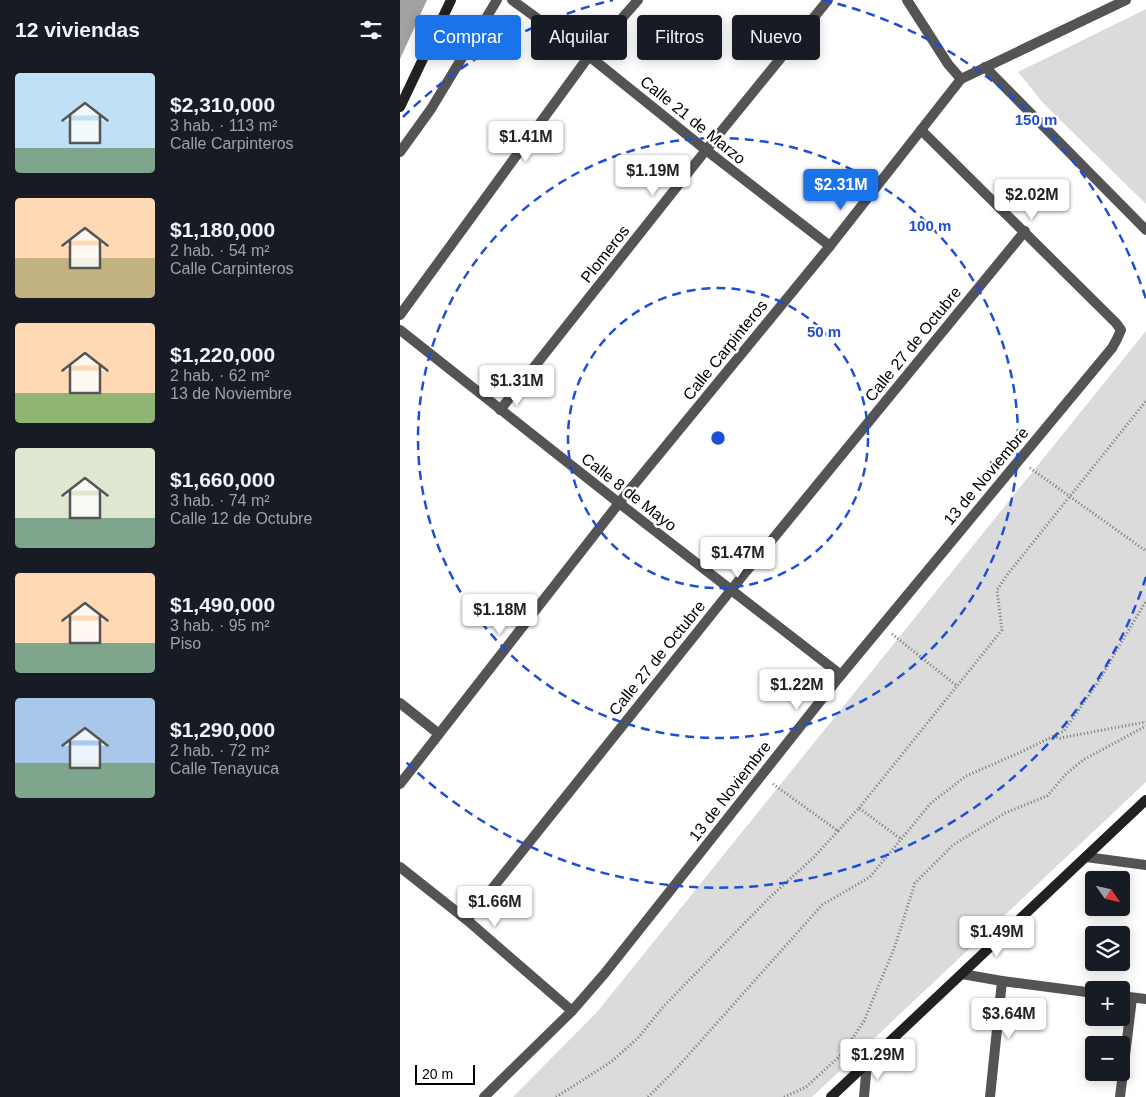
<!DOCTYPE html>
<html lang="es">
<meta charset="utf-8">
<style>
body{margin:0;font-family:Arial,sans-serif;background:#20242c;color:#f1f3f6;height:100vh;display:flex;flex-direction:column;font-size:19px;white-space:nowrap}
*{box-sizing:border-box;margin:0}
p{font-size:16px;color:#9ea1a6}
.icon{flex:none;width:28px;height:28px;fill:none;stroke:currentColor;stroke-width:2;stroke-linecap:round;stroke-linejoin:round}
.map{position:relative;flex:1;overflow:hidden}
.sheet{display:flex;flex-direction:column;background:#171b24;width:400px}
.sheet>*{flex:none}
.hud{position:absolute;left:15px;top:15px;width:475px;height:45px;display:flex;gap:10px}
.needle{width:32px;rotate:124deg}
.fabs{position:absolute;left:685px;top:871px;display:grid;gap:10px}
.fabs a{display:grid;place-items:center;width:45px;height:45px;border-radius:5px;background:#171b24;box-shadow:0 2px 12px #0003;font-size:25px}
.scale{position:absolute;left:15px;bottom:12px;width:60px;box-sizing:border-box;padding-left:5px;border:2px solid #000;border-top:0;font-size:14px;line-height:18px;white-space:nowrap;color:#000;-webkit-text-stroke:4px #fff;paint-order:stroke}
.price{position:absolute;translate:-50% -42px;padding:0 11px;border-radius:5px;background:#fff;color:#222;font-size:16px;line-height:32px;filter:drop-shadow(0 1px 2px #0008)}
.price::after{content:'';position:absolute;left:50%;top:30px;width:15px;height:11px;margin-left:-8px;background:inherit;clip-path:polygon(0 0,100% 0,50% 100%)}
.price.selected{background:#1a73e8;color:#fff}
ul{padding:0;list-style:none}
li{display:flex;align-items:center;gap:15px;height:125px;padding:0 15px}
li span{display:grid;place-items:center;flex:none;width:140px;height:100px;border-radius:5px;color:#555}
li>.icon{margin-inline-start:auto}
span .icon{width:60px;height:60px;fill:#fffc;stroke-width:1}
li b{font-size:21px}
h2{display:flex;justify-content:space-between;align-items:center;height:60px;padding:0 15px;font-size:21px}
.pill{padding:0 18px;border-radius:5px;background:#171b24;box-shadow:0 2px 12px #0003;font-size:18px;line-height:45px}
.pill.selected{background:#1a73e8;color:#fff}
main{display:flex;flex:1;min-height:0}
.map>svg:first-child{display:block}
.green{fill:#dbdbdb}
.water{fill:#a2a2a2}
.lines{fill:none;stroke-linecap:round;stroke-linejoin:round}
.path{stroke:#767676;stroke-width:3;stroke-dasharray:1 2.5;stroke-linecap:butt}
.street{stroke:#545454;stroke-width:10}
.secondary{stroke:#212121;stroke-width:10}
.ring{fill:none;stroke:#1d4ed8;stroke-width:2.5;stroke-dasharray:9 6}
.labels{text-anchor:middle;dominant-baseline:central;stroke-width:5;stroke-linejoin:round;paint-order:stroke}
.street-label{font-size:16px;fill:#000;stroke:#fff}
.centre{fill:#1d4ed8;stroke:#fff;stroke-width:2.5}
.ring-label{font-size:15px;text-anchor:middle;font-weight:bold;fill:#1d4ed8;stroke:#fff;stroke-width:5;stroke-linejoin:round;paint-order:stroke}
</style>
<main>
<section class="sheet">
<h2>12 viviendas<svg class="icon" aria-label="filters" viewBox="0 0 24 24"><path d="M4 7h16M4 17h16"/><circle cx="9" cy="7" r="2"/><circle cx="15" cy="17" r="2"/></svg></h2>
<ul>
<li><span style="background:linear-gradient(#bfe0f5 75%,#7fa58c 0)"><svg class="icon" aria-label="home" viewBox="0 0 24 24"><path d="M3 11l9-7 9 7M6 9v11h12V9"/></svg></span><div><b>$2,310,000</b><p>3 hab. · 113 m²</p><p>Calle Carpinteros</p></div></li>
<li><span style="background:linear-gradient(#ffd9b3 60%,#c2b280 0)"><svg class="icon" aria-label="home" viewBox="0 0 24 24"><path d="M3 11l9-7 9 7M6 9v11h12V9"/></svg></span><div><b>$1,180,000</b><p>2 hab. · 54 m²</p><p>Calle Carpinteros</p></div></li>
<li><span style="background:linear-gradient(#ffd9b3 70%,#8fb573 0)"><svg class="icon" aria-label="home" viewBox="0 0 24 24"><path d="M3 11l9-7 9 7M6 9v11h12V9"/></svg></span><div><b>$1,220,000</b><p>2 hab. · 62 m²</p><p>13 de Noviembre</p></div></li>
<li><span style="background:linear-gradient(#dfe7d0 70%,#7fa58c 0)"><svg class="icon" aria-label="home" viewBox="0 0 24 24"><path d="M3 11l9-7 9 7M6 9v11h12V9"/></svg></span><div><b>$1,660,000</b><p>3 hab. · 74 m²</p><p>Calle 12 de Octubre</p></div></li>
<li><span style="background:linear-gradient(#ffd9b3 70%,#7fa58c 0)"><svg class="icon" aria-label="home" viewBox="0 0 24 24"><path d="M3 11l9-7 9 7M6 9v11h12V9"/></svg></span><div><b>$1,490,000</b><p>3 hab. · 95 m²</p><p>Piso</p></div></li>
<li><span style="background:linear-gradient(#a9c7e8 65%,#7fa58c 0)"><svg class="icon" aria-label="home" viewBox="0 0 24 24"><path d="M3 11l9-7 9 7M6 9v11h12V9"/></svg></span><div><b>$1,290,000</b><p>2 hab. · 72 m²</p><p>Calle Tenayuca</p></div></li>
</ul>
</section>
<div class="map">
<svg width="746" height="1097" viewBox="0 0 746 1097">
<rect width="100%" height="100%" fill="#fff"/>
<g class="green">
<path d="M 746,9 L 746,204 L 644,104 L 618,72 Z"/>
<path d="M 746,331 L 746,782 L 412,1097 L 113,1097 L 197,1012 Z"/>
</g>
<path class="water" d="M 0,0 L 27,0 L 0,59 Z"/>
<g class="lines">
<g class="path">
<path d="M 630,468 L 746,551"/>
<path d="M 492,634 L 557,686"/>
<path d="M 653,736 L 660,738 L 746,722"/>
<path d="M 373,784 L 438,831 L 459,808 L 501,839"/>
<path d="M 459,808 L 602,630 L 597,590 L 607,575 L 746,401"/>
<path d="M 156,1097 L 211,1062 L 238,1038 L 263,1007 L 368,899 L 413,858 L 438,831"/>
<path d="M 248,1097 L 275,1070 L 422,905 L 470,877 L 531,803 L 566,776 L 621,752 L 664,731 L 698,682 L 746,601"/>
<path d="M 384,1097 L 406,1087 L 442,1054 L 464,1021 L 495,946 L 515,883 L 553,845 L 605,813 L 647,796 L 666,774 L 683,760 L 746,726"/>
</g>
<g class="street">
<path d="M 112,0 L 189,56 L 306,150 L 430,246"/>
<path d="M 507,0 L 548,64 L 561,79"/>
<path d="M 585,67 L 746,230"/>
<path d="M 0,152 L 31,109 L 97,0"/>
<path d="M 0,315 L 189,56 L 238,0"/>
<path d="M 0,330 L 219,503 L 441,675"/>
<path d="M 100,410 L 306,150 L 428,0"/>
<path d="M 0,703 L 39,734"/>
<path d="M 0,784 L 219,503 L 430,246 L 561,79 L 726,0"/>
<path d="M 686,857 L 746,865"/>
<path d="M 0,867 L 67,920 L 172,1011"/>
<path d="M 67,920 L 331,590 L 625,231"/>
<path d="M 562,974 L 602,981 L 694,993"/>
<path d="M 721,996 L 746,999"/>
<path d="M 84,1097 L 172,1011 L 205,973 L 441,675 L 712,348 L 717,339 L 721,330 L 716,323 L 521,130"/>
<path d="M 464,1097 L 467,1063"/>
<path d="M 590,1097 L 602,981"/>
<path d="M 720,1097 L 732,998"/>
</g>
<g class="secondary">
<path d="M 0,107 L 51,0"/>
<path d="M 431,1097 L 746,800"/>
</g>
</g>
<g class="ring">
<circle cx="318" cy="438" r="150"/>
<circle cx="318" cy="438" r="300"/>
<path d="M746 577A450 450 0 0 1 3 759M3 117A450 450 0 0 1 213 0M423 0A450 450 0 0 1 746 299"/>
</g>
<g class="labels">
<g class="street-label">
<text transform="translate(293 120) rotate(39)">Calle 21 de Marzo</text>
<text transform="translate(205 254) rotate(-52)">Plomeros</text>
<text transform="translate(513 344) rotate(-51)">Calle 27 de Octubre</text>
<text transform="translate(325 350) rotate(-51)">Calle Carpinteros</text>
<text transform="translate(586 476) rotate(-50)">13 de Noviembre</text>
<text transform="translate(229 492) rotate(38)">Calle 8 de Mayo</text>
<text transform="translate(257 658) rotate(-51)">Calle 27 de Octubre</text>
<text transform="translate(330 791) rotate(-52)">13 de Noviembre</text>
</g>
</g>
<circle cx="318" cy="438" r="8" class="centre"/>
<g class="ring-label">
<text x="636" y="125">150 m</text>
<text x="530" y="231">100 m</text>
<text x="424" y="337">50 m</text>
</g>
</svg>
<div class="fabs">
<a><svg class="needle" viewBox="-14 -14 28 28"><path d="M0-13l5 13h-10z" fill="#e53935"/><path d="M0 13l5-13h-10z" fill="#9ea1a6"/></svg></a>
<a><svg class="icon" aria-label="layers" viewBox="0 0 24 24"><path d="M12 4l9 5-9 5-9-5zM3 14l9 5 9-5"/></svg></a>
<a>+</a>
<a>−</a>
</div>
<div class="scale">20 m</div>
<b class="price" style="left:126px;top:163px">$1.41M</b>
<b class="price" style="left:253px;top:197px">$1.19M</b>
<b class="price selected" style="left:441px;top:211px">$2.31M</b>
<b class="price" style="left:632px;top:221px">$2.02M</b>
<b class="price" style="left:117px;top:407px">$1.31M</b>
<b class="price" style="left:338px;top:579px">$1.47M</b>
<b class="price" style="left:100px;top:636px">$1.18M</b>
<b class="price" style="left:397px;top:711px">$1.22M</b>
<b class="price" style="left:95px;top:928px">$1.66M</b>
<b class="price" style="left:597px;top:958px">$1.49M</b>
<b class="price" style="left:609px;top:1040px">$3.64M</b>
<b class="price" style="left:478px;top:1081px">$1.29M</b>
<div class="hud">
<a class="pill selected">Comprar</a>
<a class="pill">Alquilar</a>
<a class="pill">Filtros</a>
<a class="pill">Nuevo</a>
</div>
</div>
</main>
